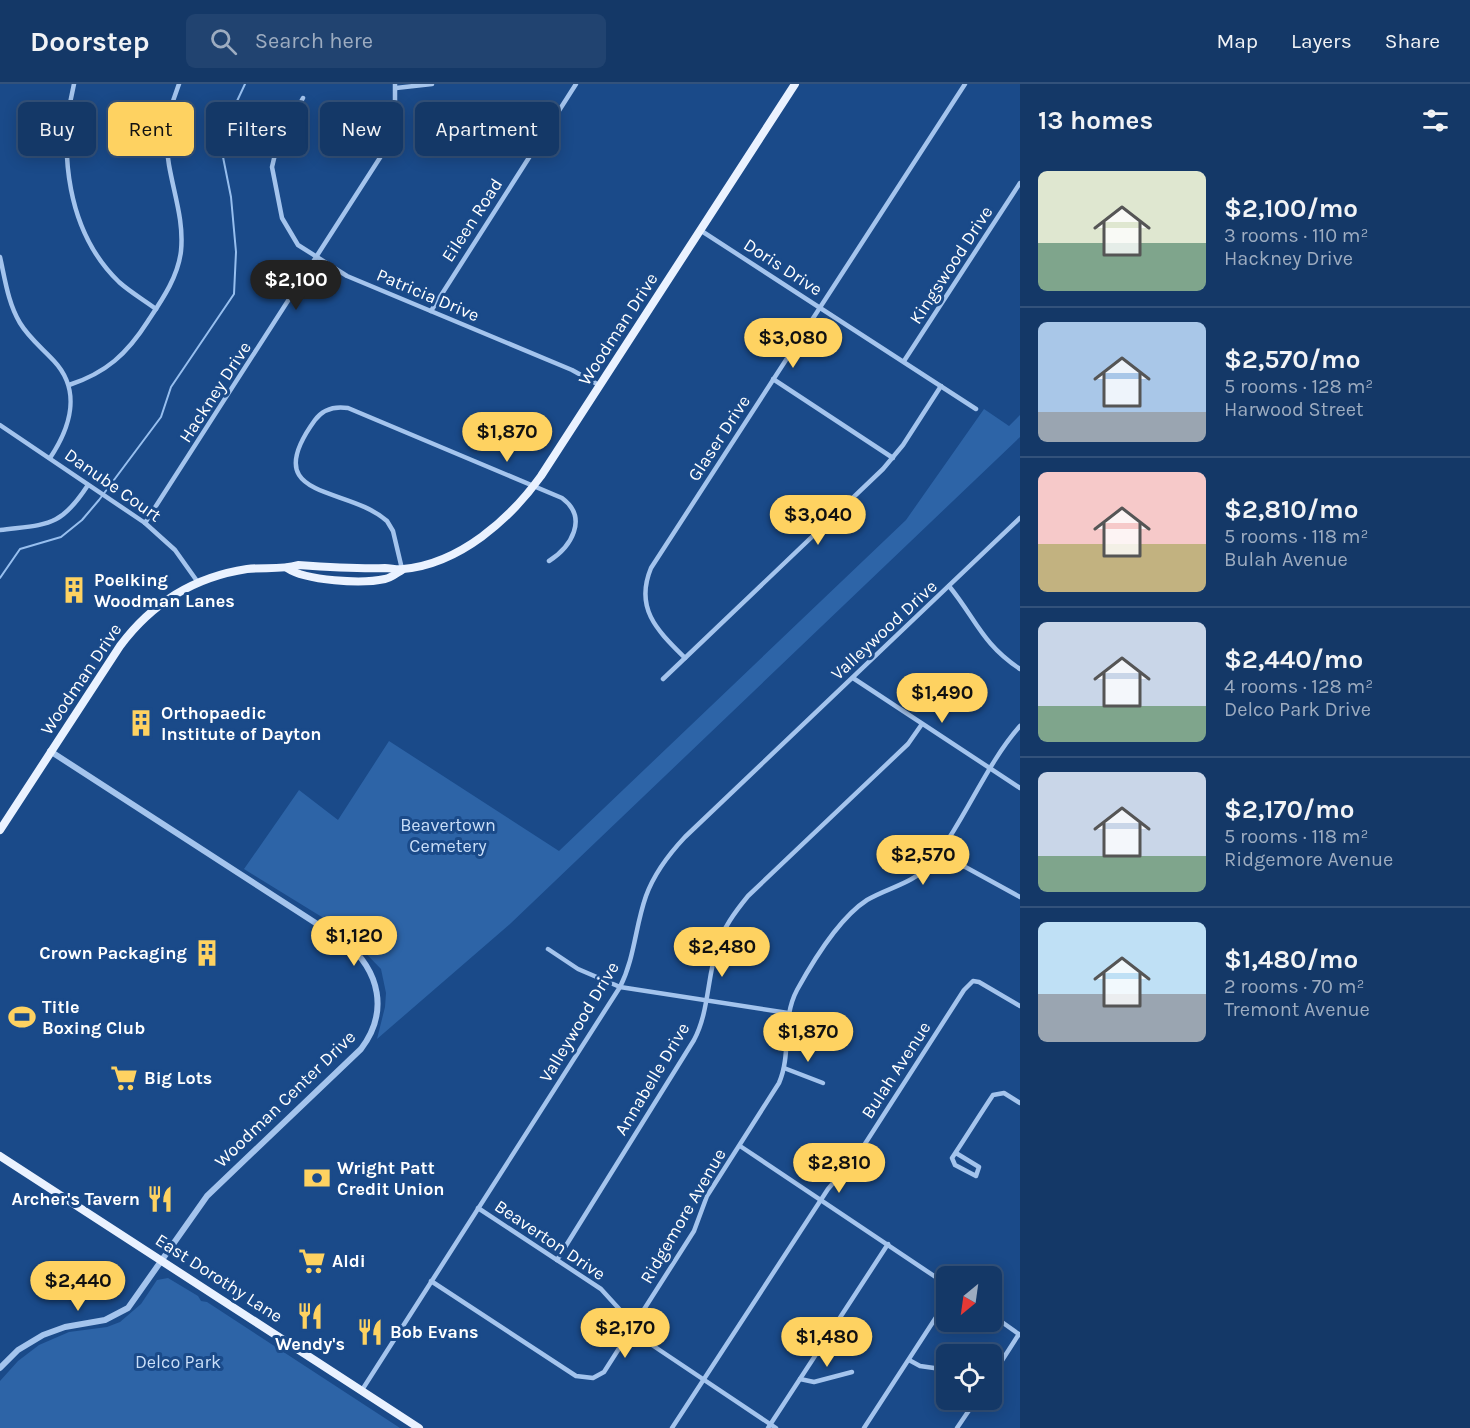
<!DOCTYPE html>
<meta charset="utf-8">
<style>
body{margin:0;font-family:Karla,sans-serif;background:#214370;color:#f1f3f6;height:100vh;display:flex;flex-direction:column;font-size:22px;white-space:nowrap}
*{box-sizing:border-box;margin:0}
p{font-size:20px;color:#9dacc0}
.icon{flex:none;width:33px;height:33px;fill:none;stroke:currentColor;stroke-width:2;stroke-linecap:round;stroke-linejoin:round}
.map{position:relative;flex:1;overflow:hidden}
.details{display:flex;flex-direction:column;background:#143867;width:450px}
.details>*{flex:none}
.banner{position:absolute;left:18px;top:18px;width:570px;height:54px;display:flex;gap:12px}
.needle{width:39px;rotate:209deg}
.controls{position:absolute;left:936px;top:1182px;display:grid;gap:12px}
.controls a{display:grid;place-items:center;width:66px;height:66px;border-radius:9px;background:#143867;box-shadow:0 3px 15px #0003,0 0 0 2px #33527b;font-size:30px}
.price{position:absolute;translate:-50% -51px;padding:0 14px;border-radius:21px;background:#fed261;color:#111;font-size:20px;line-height:39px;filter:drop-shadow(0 2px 3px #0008)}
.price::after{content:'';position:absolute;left:50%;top:36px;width:18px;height:14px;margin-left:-9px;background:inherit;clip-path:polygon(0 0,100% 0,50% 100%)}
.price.selected{background:#222;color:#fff}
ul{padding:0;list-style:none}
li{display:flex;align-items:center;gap:18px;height:150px;padding:0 18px}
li+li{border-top:2px solid #33527b}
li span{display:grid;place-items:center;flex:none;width:168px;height:120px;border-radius:9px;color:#555}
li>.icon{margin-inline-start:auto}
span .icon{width:72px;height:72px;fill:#fffc;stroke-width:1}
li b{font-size:26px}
h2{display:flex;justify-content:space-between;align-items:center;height:72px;padding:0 18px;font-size:26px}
.tag{padding:0 21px;border-radius:9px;background:#143867;box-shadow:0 3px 15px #0003,0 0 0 2px #33527b;font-size:21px;line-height:54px}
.tag.selected{background:#fed261;color:#111}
header{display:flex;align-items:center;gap:36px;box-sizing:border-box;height:84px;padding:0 30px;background:#143867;border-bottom:2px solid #33527b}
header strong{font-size:28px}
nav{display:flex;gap:33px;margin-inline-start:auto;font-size:21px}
.search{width:420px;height:54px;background:#214370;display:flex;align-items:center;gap:15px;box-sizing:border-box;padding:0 21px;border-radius:9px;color:#9dacc0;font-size:22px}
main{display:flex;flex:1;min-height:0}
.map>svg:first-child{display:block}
.green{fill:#2d64a7}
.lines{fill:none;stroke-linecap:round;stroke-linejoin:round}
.stream{stroke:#97bfef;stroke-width:2}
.minor{stroke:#a4c4ed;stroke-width:4.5}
.tertiary{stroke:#a4c4ed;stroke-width:6}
.primary{stroke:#eaf2ff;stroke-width:8}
.labels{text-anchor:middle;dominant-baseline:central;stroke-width:6;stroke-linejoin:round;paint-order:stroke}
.street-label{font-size:18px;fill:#fff;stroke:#1a4a89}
.poi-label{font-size:18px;font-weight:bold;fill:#fff;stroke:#1a4a89;text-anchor:start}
.park-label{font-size:18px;fill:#cadff9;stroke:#1a4a89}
</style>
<header>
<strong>Doorstep</strong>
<div class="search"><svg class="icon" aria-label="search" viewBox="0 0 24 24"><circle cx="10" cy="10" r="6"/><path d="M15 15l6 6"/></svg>Search here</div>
<nav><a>Map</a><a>Layers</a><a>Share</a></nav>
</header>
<main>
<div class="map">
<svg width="1020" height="1344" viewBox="0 0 1020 1344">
<rect width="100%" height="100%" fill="#1a4a89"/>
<g class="green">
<path d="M 984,325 L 1009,342 L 1020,331 L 1020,353 L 510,840 L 377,955 L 385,923 L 386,909 L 381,885 L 343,846 L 244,785 L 299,706 L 338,736 L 389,657 L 559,767 L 906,436 Z"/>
<path d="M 168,1194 L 198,1212 L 201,1217 L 207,1218 L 400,1344 L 0,1344 L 0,1297 L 18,1277 L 39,1261 L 69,1248 L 107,1243 L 120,1238 L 141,1220 L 157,1196 Z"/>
</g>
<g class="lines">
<path class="stream" d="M 0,494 L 20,465 L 61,453 L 82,436 L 99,416 L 161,333 L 171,303 L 234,210 L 236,168 L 231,113 L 223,73 L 222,49 L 245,0"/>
<g class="minor">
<path d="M 74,0 C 58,67 67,148 119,198 C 130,208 144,216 156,225"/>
<path d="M 396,4 L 432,0"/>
<path d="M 303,14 L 277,62 L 272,83 L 282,134 L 298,161 L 347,192 L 572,286 L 599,301"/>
<path d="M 700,146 L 976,325"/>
<path d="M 0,173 C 5,195 8,219 20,239 C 29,254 42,264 54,277 C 82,307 70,344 50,374"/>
<path d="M 431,227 L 576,0"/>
<path d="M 904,277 L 1020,99"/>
<path d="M 773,295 L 893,374"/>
<path d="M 69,301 C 106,289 127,270 148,237 C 162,216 178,193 181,167 C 184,137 174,110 169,81 C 164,54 169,25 179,0"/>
<path d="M 0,341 L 145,439 L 175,466 L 197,497"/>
<path d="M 145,439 L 383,69 L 395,36 L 395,0"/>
<path d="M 0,446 C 48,440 60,444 88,401"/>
<path d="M 402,485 L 393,447 L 387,437 C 347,401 256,417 315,336 C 323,325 335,322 348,324 L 562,414 C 589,434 571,463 549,477"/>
<path d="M 949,502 C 976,535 982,560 1020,585"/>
<path d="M 685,574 C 658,547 634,525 651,484 L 965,0"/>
<path d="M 853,594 L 1020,704"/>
<path d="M 663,595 L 883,385 L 903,361 L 941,302"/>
<path d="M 938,768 L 1020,813"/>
<path d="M 548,865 L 578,885 L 620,903 L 788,929"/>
<path d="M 784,984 L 823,999"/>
<path d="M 740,1062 L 946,1200"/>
<path d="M 956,1069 L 979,1083 L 976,1092 L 955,1081 L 952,1074 C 966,1053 979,1032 993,1011 L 1004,1009 L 1020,1019"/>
<path d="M 478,1124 L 601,1205 L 652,1261 L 776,1344"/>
<path d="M 557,1176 L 694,956 C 709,928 707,894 717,864 C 723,844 735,828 748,812 L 908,660 L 922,640"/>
<path d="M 431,1197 L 576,1292 L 593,1294 L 604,1288 L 694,1147 L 707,1112 L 779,999 C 792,969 781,936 797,906 C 813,877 839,834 867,816 C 889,803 913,800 930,780 C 965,738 984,683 1020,642"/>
<path d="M 992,1231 L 1020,1251"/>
<path d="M 909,1276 L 920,1282 L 941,1285"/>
<path d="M 992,1292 L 1019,1250"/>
<path d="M 800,1295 L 814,1298 L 852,1288"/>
<path d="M 362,1306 L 620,903 C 635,873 635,843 646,812 C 654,790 669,770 685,753 L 1020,434"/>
<path d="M 672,1344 L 828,1105 L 861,1066 L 964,906 L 973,897 L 979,898 L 1020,922"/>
<path d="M 768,1344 L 888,1160"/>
<path d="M 864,1344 L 946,1218"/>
<path d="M 957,1344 L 976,1316"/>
</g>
<path class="tertiary" d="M 0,1284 L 18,1266 L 43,1251 L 65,1243 L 105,1236 L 128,1224 L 207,1112 L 361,965 C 389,928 380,887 345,858 L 50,667"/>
<g class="primary">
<path d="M 287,484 C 306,497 362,500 385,495 C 391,494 397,489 402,486"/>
<path d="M 0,746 L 120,562 C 152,519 194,493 247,485 C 264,483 281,486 298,481 C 327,483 356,485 385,484 C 391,484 397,486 403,485 C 460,480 510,435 541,392 L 795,0"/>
<path d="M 0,1072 L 419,1344"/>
</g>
</g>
<defs>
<symbol id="building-bare" viewBox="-9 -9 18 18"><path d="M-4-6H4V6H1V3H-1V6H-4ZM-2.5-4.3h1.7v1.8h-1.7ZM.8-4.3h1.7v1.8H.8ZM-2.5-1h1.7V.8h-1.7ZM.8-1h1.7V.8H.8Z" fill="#fed261" stroke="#1a4a89" stroke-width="2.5" paint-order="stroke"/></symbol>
<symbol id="stadium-bare" viewBox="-9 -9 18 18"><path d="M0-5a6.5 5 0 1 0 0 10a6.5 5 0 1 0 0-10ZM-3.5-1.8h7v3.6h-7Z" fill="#fed261" stroke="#1a4a89" stroke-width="2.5" paint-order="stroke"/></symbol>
<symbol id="supermarket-bare" viewBox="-9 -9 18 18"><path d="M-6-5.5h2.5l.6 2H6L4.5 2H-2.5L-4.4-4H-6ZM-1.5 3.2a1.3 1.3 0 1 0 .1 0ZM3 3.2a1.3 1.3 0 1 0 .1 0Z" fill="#fed261" stroke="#1a4a89" stroke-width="2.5" paint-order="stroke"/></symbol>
<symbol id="bank-bare" viewBox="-9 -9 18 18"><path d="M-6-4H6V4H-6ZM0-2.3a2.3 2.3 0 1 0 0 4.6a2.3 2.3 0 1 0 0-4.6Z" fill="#fed261" stroke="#1a4a89" stroke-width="2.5" paint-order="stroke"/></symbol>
<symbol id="restaurant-bare" viewBox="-9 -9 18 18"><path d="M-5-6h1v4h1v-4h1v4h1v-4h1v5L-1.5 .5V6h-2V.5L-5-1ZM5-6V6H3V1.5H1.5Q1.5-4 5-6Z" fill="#fed261" stroke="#1a4a89" stroke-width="2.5" paint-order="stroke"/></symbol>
</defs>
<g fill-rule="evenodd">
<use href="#building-bare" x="55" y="487" width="38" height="38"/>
<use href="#building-bare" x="122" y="620" width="38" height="38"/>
<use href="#building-bare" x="188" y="850" width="38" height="38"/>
<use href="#stadium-bare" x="3" y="914" width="38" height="38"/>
<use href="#supermarket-bare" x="105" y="975" width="38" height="38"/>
<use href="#bank-bare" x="298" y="1075" width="38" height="38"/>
<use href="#restaurant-bare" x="141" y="1096" width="38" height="38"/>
<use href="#supermarket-bare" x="293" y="1158" width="38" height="38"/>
<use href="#restaurant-bare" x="291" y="1213" width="38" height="38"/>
<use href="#restaurant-bare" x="351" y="1229" width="38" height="38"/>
</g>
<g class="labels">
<g class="street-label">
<text transform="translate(472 136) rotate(-57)">Eileen Road</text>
<text transform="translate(951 181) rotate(-57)">Kingswood Drive</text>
<text transform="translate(783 183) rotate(33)">Doris Drive</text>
<text transform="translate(428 211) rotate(23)">Patricia Drive</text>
<text transform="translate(618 245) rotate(-57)">Woodman Drive</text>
<text transform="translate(215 308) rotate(-57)">Hackney Drive</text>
<text transform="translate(719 354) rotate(-57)">Glaser Drive</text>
<text transform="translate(113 401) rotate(35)">Danube Court</text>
<text transform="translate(884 546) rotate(-43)">Valleywood Drive</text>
<text transform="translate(81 595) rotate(-56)">Woodman Drive</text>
<text transform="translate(579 938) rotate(-59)">Valleywood Drive</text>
<text transform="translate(896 986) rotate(-57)">Bulah Avenue</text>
<text transform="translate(652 995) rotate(-59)">Annabelle Drive</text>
<text transform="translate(285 1015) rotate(-44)">Woodman Center Drive</text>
<text transform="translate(683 1132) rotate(-60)">Ridgemore Avenue</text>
<text transform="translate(550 1156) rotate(34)">Beaverton Drive</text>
<text transform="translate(219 1194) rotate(33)">East Dorothy Lane</text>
</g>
<g class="poi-label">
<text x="94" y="496">Poelking<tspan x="94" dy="21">Woodman Lanes</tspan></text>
<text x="161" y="629">Orthopaedic<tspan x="161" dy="21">Institute of Dayton</tspan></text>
<text x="187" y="869" text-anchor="end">Crown Packaging</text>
<text x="42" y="923">Title<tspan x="42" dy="21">Boxing Club</tspan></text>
<text x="144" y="994">Big Lots</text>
<text x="337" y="1084">Wright Patt<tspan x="337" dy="21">Credit Union</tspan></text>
<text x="140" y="1115" text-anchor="end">Archer's Tavern</text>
<text x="332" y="1177">Aldi</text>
<text x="390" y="1248">Bob Evans</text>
<text x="310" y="1260" text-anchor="middle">Wendy's</text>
</g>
<g class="park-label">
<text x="448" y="741">Beavertown<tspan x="448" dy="21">Cemetery</tspan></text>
<text x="178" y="1278">Delco Park</text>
</g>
</g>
</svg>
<div class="controls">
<a><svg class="needle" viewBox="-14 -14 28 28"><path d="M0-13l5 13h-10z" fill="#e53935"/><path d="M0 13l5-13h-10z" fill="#9dacc0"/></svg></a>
<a><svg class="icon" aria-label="locate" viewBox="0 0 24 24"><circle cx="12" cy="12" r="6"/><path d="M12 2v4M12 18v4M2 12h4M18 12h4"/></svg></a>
</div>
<b class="price selected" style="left:296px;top:227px">$2,100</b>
<b class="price" style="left:793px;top:285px">$3,080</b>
<b class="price" style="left:507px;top:379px">$1,870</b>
<b class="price" style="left:818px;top:462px">$3,040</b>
<b class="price" style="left:942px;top:640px">$1,490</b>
<b class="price" style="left:923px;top:802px">$2,570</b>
<b class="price" style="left:354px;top:883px">$1,120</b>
<b class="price" style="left:722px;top:894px">$2,480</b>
<b class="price" style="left:808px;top:979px">$1,870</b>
<b class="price" style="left:839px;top:1110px">$2,810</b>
<b class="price" style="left:78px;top:1228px">$2,440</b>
<b class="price" style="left:625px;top:1275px">$2,170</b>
<b class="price" style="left:827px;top:1284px">$1,480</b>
<div class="banner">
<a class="tag">Buy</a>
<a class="tag selected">Rent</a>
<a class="tag">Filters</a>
<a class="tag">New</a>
<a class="tag">Apartment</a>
</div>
</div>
<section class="details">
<h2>13 homes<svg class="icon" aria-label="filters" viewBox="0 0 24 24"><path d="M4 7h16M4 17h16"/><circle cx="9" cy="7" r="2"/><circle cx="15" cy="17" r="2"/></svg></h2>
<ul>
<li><span style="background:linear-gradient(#dfe7d0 60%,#7fa58c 0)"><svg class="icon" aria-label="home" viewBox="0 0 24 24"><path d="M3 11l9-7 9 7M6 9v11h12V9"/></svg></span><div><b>$2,100/mo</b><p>3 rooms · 110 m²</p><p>Hackney Drive</p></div></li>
<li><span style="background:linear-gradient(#a9c7e8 75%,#9aa5b1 0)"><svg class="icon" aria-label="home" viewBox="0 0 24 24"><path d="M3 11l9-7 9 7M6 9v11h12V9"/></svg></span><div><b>$2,570/mo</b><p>5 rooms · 128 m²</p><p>Harwood Street</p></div></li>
<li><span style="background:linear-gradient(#f6c9c9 60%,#c2b280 0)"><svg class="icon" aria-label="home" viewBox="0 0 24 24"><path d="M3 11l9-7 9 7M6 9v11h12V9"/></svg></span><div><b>$2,810/mo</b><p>5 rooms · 118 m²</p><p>Bulah Avenue</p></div></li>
<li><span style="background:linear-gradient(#c9d6e8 70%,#7fa58c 0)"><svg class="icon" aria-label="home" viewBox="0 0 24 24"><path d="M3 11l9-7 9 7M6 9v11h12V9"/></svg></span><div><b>$2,440/mo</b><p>4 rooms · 128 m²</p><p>Delco Park Drive</p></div></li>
<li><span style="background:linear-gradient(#c9d6e8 70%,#7fa58c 0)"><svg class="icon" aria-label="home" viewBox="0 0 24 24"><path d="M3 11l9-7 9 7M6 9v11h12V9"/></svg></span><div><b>$2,170/mo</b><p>5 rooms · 118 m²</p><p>Ridgemore Avenue</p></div></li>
<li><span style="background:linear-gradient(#bfe0f5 60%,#9aa5b1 0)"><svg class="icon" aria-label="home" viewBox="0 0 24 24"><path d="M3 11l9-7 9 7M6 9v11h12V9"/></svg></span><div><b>$1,480/mo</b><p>2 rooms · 70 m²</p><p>Tremont Avenue</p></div></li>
</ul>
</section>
</main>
